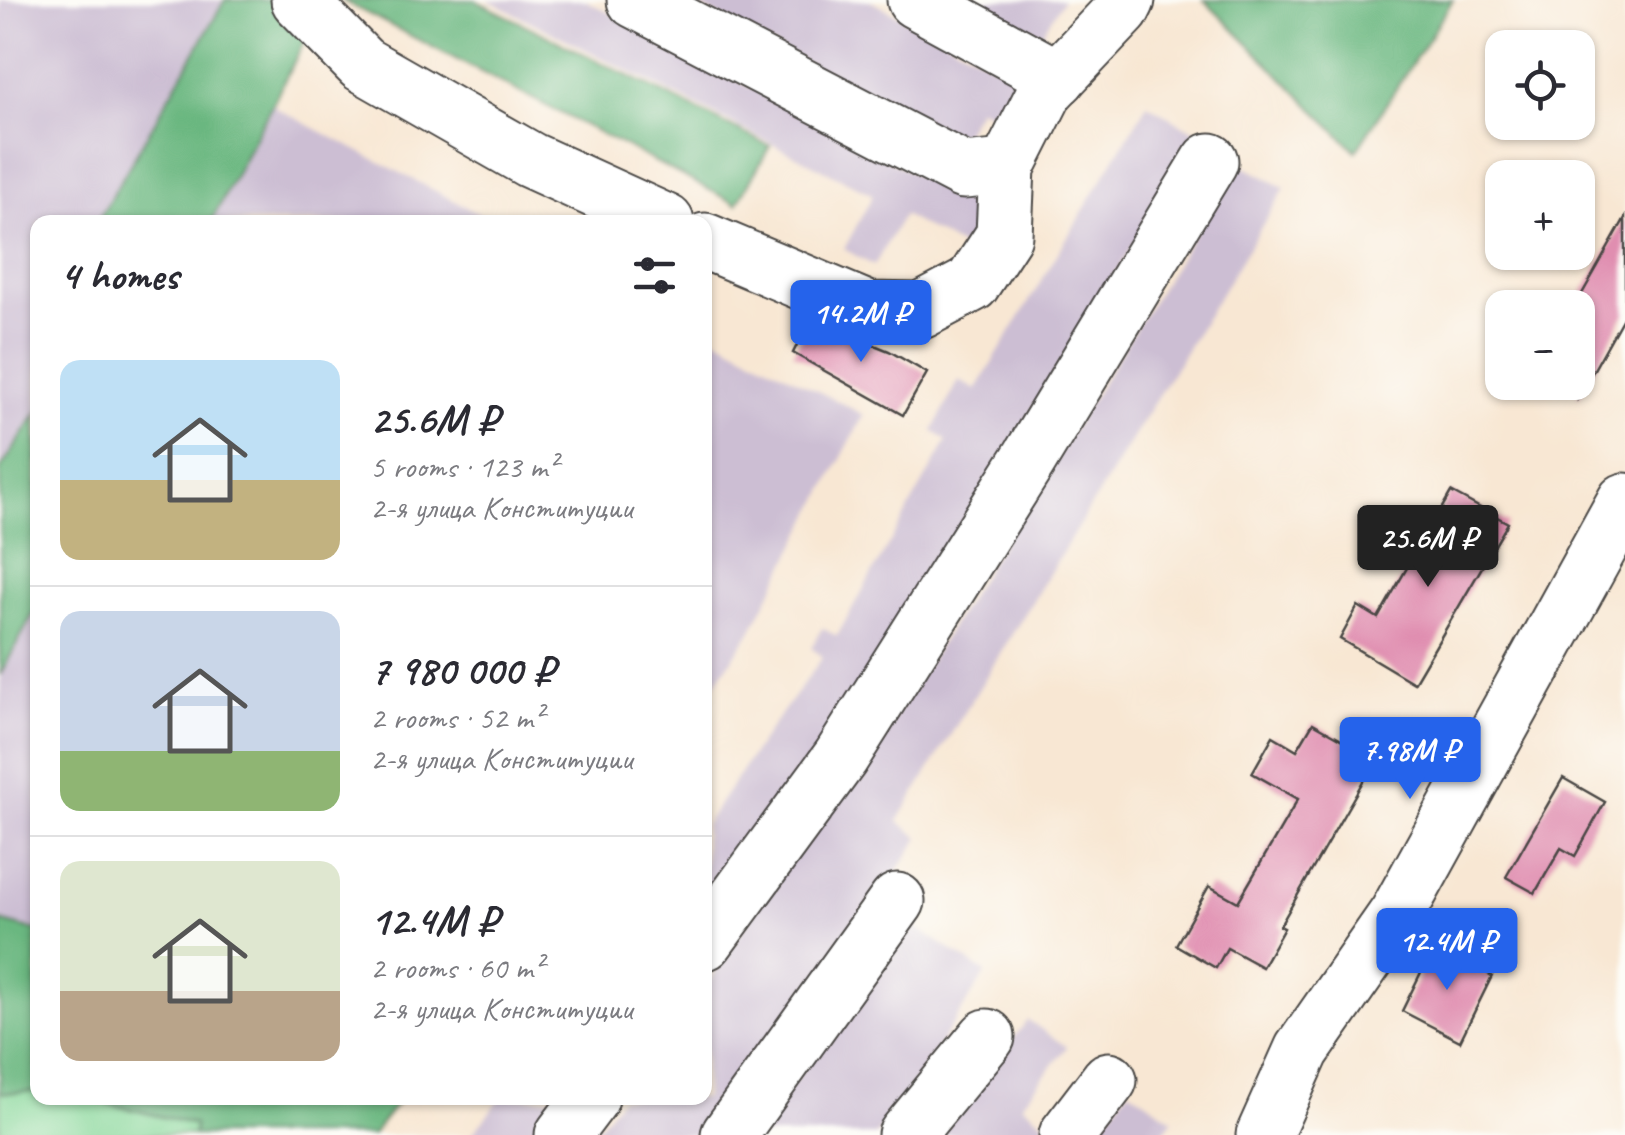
<!DOCTYPE html>
<meta charset="utf-8">
<style>
body{margin:0;font-family:Caveat,sans-serif;background:#f2f2f3;color:#2b2b33;height:100vh;display:flex;flex-direction:column;font-size:38px;white-space:nowrap}
*{box-sizing:border-box;margin:0}
p{font-size:32px;color:#7c7c81}
.icon{flex:none;width:55px;height:55px;fill:none;stroke:currentColor;stroke-width:2;stroke-linecap:round;stroke-linejoin:round}
.map{position:relative;flex:1;overflow:hidden}
.sheet{position:absolute;left:30px;top:215px;width:682px;height:890px;display:flex;flex-direction:column;background:#fff;border-radius:20px;box-shadow:0 2px 8px #0004}
.sheet>*{flex:none}
.controls{position:absolute;left:1485px;top:30px;display:grid;gap:20px}
.controls a{display:grid;place-items:center;width:110px;height:110px;border-radius:20px;background:#fff;box-shadow:0 2px 8px #0004;font-size:50px}
.price{position:absolute;translate:-50% -85px;padding:0 22px;border-radius:10px;background:#2563eb;color:#fff;font-size:32px;line-height:65px;filter:drop-shadow(0 2px 5px #0008)}
.price::after{content:'';position:absolute;left:50%;top:60px;width:30px;height:22px;margin-left:-15px;background:inherit;clip-path:polygon(0 0,100% 0,50% 100%)}
.price.on{background:#222;color:#fff}
ul{padding:0;list-style:none}
li{display:flex;align-items:center;gap:30px;height:250px;padding:0 30px}
li+li{border-top:2px solid #e1e1e2}
li span{display:grid;place-items:center;flex:none;width:280px;height:200px;border-radius:20px;color:#555}
li>.icon{margin-inline-start:auto}
span .icon{width:120px;height:120px;fill:#fffc;stroke-width:1}
li b{font-size:42px}
h2{display:flex;justify-content:space-between;align-items:center;height:120px;padding:0 30px;font-size:42px}
.map>svg:first-child{display:block}
.industrial{fill:#ccbed3}
.green{fill:#83d697;stroke:#578061;stroke-width:2.5}
.forest{fill:#6ab780;stroke:#4a7156;stroke-width:2.5}
.building{fill:#e08eb0}
.lines{fill:none;stroke-linecap:round;stroke-linejoin:round}
.minor-casing{stroke:#4a4744;stroke-width:59}
.minor{stroke:#fff;stroke-width:55}
</style>
<div class="map">
<svg width="1625" height="1135" viewBox="0 0 1625 1135">
<rect width="100%" height="100%" fill="#fdfcf7"/>
<filter id="ink" filterUnits="userSpaceOnUse"><feTurbulence type="fractalNoise" baseFrequency=".01" numOctaves="2"/><feDisplacementMap in="SourceGraphic" scale="20" xChannelSelector="R" yChannelSelector="G"/><feConvolveMatrix kernelMatrix="1 2 1 2 8 2 1 2 1" color-interpolation-filters="sRGB"/></filter>
<filter id="wash" filterUnits="userSpaceOnUse"><feTurbulence type="fractalNoise" baseFrequency=".0048" numOctaves="4" result="noise"/><feDisplacementMap in="SourceGraphic" scale="40" xChannelSelector="R" yChannelSelector="G"/><feGaussianBlur stdDeviation="2.25" result="paint"/><feColorMatrix in="noise" values="0 0 0 0 0 0 0 0 0 0 0 0 0 0 0 0 0 1.4 0 .05"/><feComposite in="paint" operator="in"/></filter>
<g filter="url(#wash)">
<rect width="100%" height="100%" fill="#f8e7d3"/>
<g class="industrial">
<path d="M 0,0 L 238,0 L 276,108 L 495,222 L 38,222 L 38,1098 L 393,1098 L 359,1135 L 0,1135 Z"/>
<path d="M 488,0 L 585,0 L 996,217 L 974,254 L 903,215 L 874,266 L 844,249 L 873,195 Z"/>
<path d="M 688,0 L 869,0 L 1029,83 L 1008,122 L 979,108 L 958,143 Z"/>
<path d="M 977,0 L 1063,0 L 1041,35 Z"/>
<path d="M 1147,104 L 1200,134 L 842,723 L 705,917 L 705,825 L 762,740 L 823,657 L 811,648 L 822,628 L 837,636 L 947,441 L 933,431 L 959,380 L 976,390 Z"/>
<path d="M 1238,163 L 1285,188 L 898,821 L 920,838 L 748,1085 L 708,1135 L 592,1135 L 621,1098 L 705,1098 L 705,989 L 834,785 L 849,791 Z"/>
<path d="M 705,332 L 864,415 L 750,633 L 705,698 Z"/>
<path d="M 908,922 L 986,973 L 903,1101 L 876,1135 L 756,1135 Z"/>
<path d="M 1028,1020 L 1067,1047 L 1022,1104 L 1055,1132 L 1053,1135 L 936,1135 Z"/>
<path d="M 1129,1089 L 1173,1119 L 1161,1135 L 1094,1135 Z"/>
<path d="M 501,1098 L 564,1098 L 534,1135 L 471,1135 Z"/>
</g>
<path class="green" d="M 37,1091 L 38,1098 L 84,1098 L 194,1125 L 194,1135 L 0,1135 L 0,1093 Z"/>
<g class="forest">
<path d="M 225,0 L 326,0 L 211,222 L 97,222 Z"/>
<path d="M 341,0 L 475,0 L 770,146 L 737,204 Z"/>
<path d="M 1204,0 L 1453,0 L 1356,151 Z"/>
<path d="M 37,413 L 37,607 L 0,675 L 0,470 Z"/>
<path d="M 0,921 L 37,931 L 37,1091 L 0,1093 Z"/>
<path d="M 84,1098 L 401,1098 L 372,1135 L 194,1135 L 194,1124 Z"/>
</g>
<g id="blocks">
<g class="building">
<path d="M 1625,218 L 1625,314 L 1578,398 L 1578,301 Z"/>
<path d="M 810,319 L 889,351 L 927,373 L 903,415 L 793,353 Z"/>
<path d="M 1451,492 L 1508,523 L 1414,683 L 1340,639 L 1358,606 L 1378,618 Z"/>
<path d="M 1313,723 L 1361,750 L 1355,760 L 1370,769 L 1280,926 L 1284,928 L 1262,967 L 1227,948 L 1216,968 L 1176,945 L 1209,886 L 1238,902 L 1298,799 L 1252,773 L 1273,736 L 1297,750 Z"/>
<path d="M 1563,778 L 1605,802 L 1575,856 L 1561,848 L 1535,893 L 1506,877 Z"/>
<path d="M 1434,946 L 1492,976 L 1460,1041 L 1402,1011 Z"/>
</g>
</g>
</g>
<g filter="url(#ink)">
<use href="#blocks" fill-opacity="0" stroke="#4a4744" stroke-width="2.5"/>
<g class="lines">
<defs>
<g id="minor">
<path d="M 299,0 L 362,64 L 530,160 L 666,222"/>
<path d="M 635,0 L 964,171 L 1007,167"/>
<path d="M 915,0 L 1058,78"/>
<path d="M 705,241 L 869,310 L 921,311 L 972,284 L 1004,235 L 1007,167 L 1046,90 L 1122,10 L 1127,0"/>
<path d="M 705,942 L 841,757 L 1028,461 L 1210,161"/>
<path d="M 563,1135 L 591,1098"/>
<path d="M 729,1135 L 897,901"/>
<path d="M 906,1135 L 987,1037"/>
<path d="M 1067,1135 L 1109,1080"/>
<path d="M 1264,1135 L 1302,1050 L 1397,914 L 1625,501"/>
</g>
</defs>
<use href="#minor" class="minor-casing"/>
<use href="#minor" class="minor"/>
</g>
</g>
</svg>
<div class="controls">
<a><svg class="icon" aria-label="locate" viewBox="0 0 24 24"><circle cx="12" cy="12" r="6"/><path d="M12 2v4M12 18v4M2 12h4M18 12h4"/></svg></a>
<a>+</a>
<a>−</a>
</div>
<b class="price" style="left:861px;top:365px">14.2M ₽</b>
<b class="price on" style="left:1428px;top:590px">25.6M ₽</b>
<b class="price" style="left:1410px;top:802px">7.98M ₽</b>
<b class="price" style="left:1447px;top:993px">12.4M ₽</b>
<section class="sheet">
<h2>4 homes<svg class="icon" aria-label="filters" viewBox="0 0 24 24"><path d="M4 7h16M4 17h16"/><circle cx="9" cy="7" r="2"/><circle cx="15" cy="17" r="2"/></svg></h2>
<ul>
<li><span style="background:linear-gradient(#bfe0f5 60%,#c2b280 0)"><svg class="icon" aria-label="home" viewBox="0 0 24 24"><path d="M3 11l9-7 9 7M6 9v11h12V9"/></svg></span><div><b>25.6M ₽</b><p>5 rooms · 123 m²</p><p>2-я улица Конституции</p></div></li>
<li><span style="background:linear-gradient(#c9d6e8 70%,#8fb573 0)"><svg class="icon" aria-label="home" viewBox="0 0 24 24"><path d="M3 11l9-7 9 7M6 9v11h12V9"/></svg></span><div><b>7 980 000 ₽</b><p>2 rooms · 52 m²</p><p>2-я улица Конституции</p></div></li>
<li><span style="background:linear-gradient(#dfe7d0 65%,#b9a48a 0)"><svg class="icon" aria-label="home" viewBox="0 0 24 24"><path d="M3 11l9-7 9 7M6 9v11h12V9"/></svg></span><div><b>12.4M ₽</b><p>2 rooms · 60 m²</p><p>2-я улица Конституции</p></div></li>
</ul>
</section>
</div>
